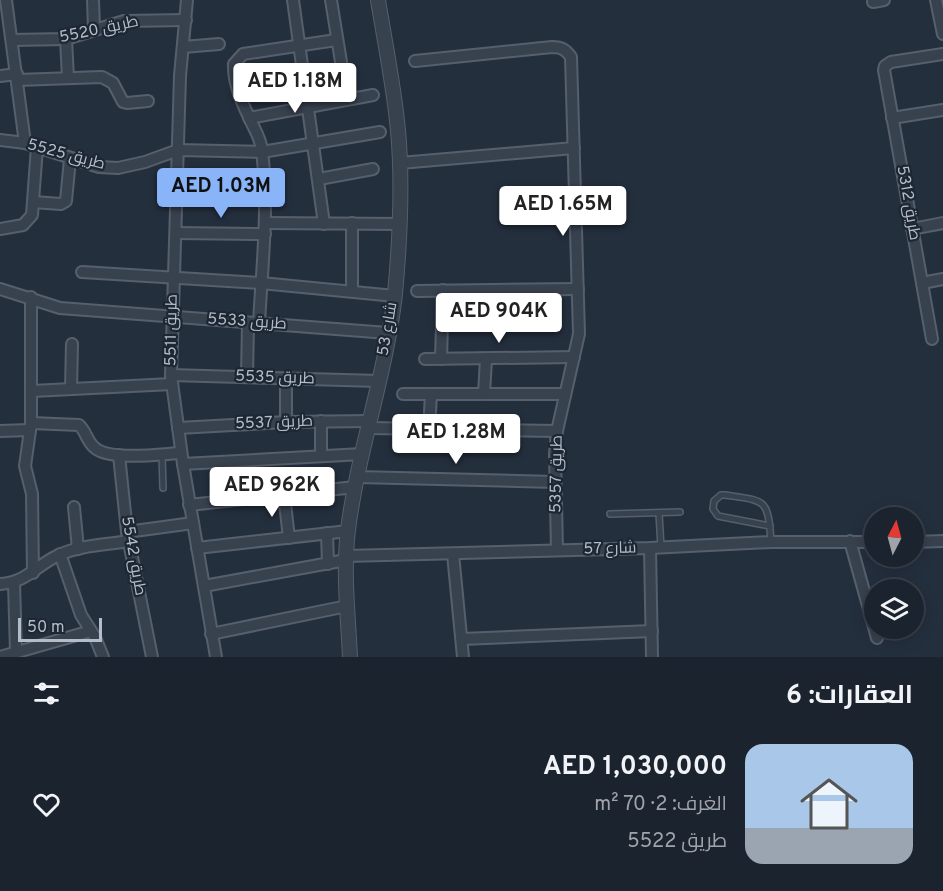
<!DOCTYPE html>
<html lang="ar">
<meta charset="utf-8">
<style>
body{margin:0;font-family:Overpass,Cairo,sans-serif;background:#242b36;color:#f1f3f6;direction:rtl;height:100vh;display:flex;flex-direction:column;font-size:22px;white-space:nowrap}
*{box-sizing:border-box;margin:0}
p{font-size:20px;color:#a0a4aa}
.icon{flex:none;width:33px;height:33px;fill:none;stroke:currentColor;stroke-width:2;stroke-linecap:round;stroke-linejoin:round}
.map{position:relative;height:657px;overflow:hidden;direction:ltr}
.details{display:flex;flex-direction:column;background:#1b232e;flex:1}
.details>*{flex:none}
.needle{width:39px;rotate:6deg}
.tools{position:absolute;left:864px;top:507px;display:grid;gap:12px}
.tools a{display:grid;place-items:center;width:60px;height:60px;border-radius:50%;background:#1b232e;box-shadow:0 3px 15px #0003,0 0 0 2px #39404a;font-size:30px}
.scale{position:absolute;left:18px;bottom:15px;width:84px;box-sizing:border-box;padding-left:6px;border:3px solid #b4bcc9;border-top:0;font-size:16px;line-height:21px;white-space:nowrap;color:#b4bcc9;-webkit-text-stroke:4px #1d2633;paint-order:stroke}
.price{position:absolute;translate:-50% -51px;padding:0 14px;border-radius:6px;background:#fff;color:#222;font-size:20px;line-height:39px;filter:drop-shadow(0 2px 3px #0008)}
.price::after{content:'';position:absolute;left:50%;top:36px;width:18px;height:14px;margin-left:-9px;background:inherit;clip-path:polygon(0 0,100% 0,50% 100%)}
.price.current{background:#8ab4f8;color:#111}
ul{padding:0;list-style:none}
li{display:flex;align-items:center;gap:18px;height:150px;padding:0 30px}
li+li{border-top:2px solid #39404a}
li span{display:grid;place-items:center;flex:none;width:168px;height:120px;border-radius:18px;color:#555}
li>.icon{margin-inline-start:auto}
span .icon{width:72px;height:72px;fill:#fffc;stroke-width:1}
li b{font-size:26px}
h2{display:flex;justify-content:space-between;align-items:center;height:72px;padding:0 30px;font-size:26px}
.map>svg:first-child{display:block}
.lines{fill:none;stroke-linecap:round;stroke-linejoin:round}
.service-casing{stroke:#565f6c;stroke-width:8}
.minor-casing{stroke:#565f6c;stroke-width:14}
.tertiary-casing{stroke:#565f6c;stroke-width:16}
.service{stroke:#38414e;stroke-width:5}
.minor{stroke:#38414e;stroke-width:10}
.tertiary{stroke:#38414e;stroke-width:14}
.labels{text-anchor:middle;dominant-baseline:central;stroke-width:4.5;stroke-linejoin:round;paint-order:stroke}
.street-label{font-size:16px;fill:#b4bcc9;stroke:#1d2633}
</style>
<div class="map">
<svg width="943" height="657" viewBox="0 0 943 657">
<rect width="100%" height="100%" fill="#242f3e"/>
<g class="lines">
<defs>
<g id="service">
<path d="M 162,455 L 163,488"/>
<path d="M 659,513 L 661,548"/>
<path d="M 610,514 L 680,512"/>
<path d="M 770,526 L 718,516 L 713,509 L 714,501 L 721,495 L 725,495 C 766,501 768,498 771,542"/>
</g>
<g id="minor">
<path d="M 6,0 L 25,143"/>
<path d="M 93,0 L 94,29"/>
<path d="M 187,0 L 180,76 L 171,375 L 183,464 L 216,657"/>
<path d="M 293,0 L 324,224"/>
<path d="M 331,0 L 347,99"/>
<path d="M 936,0 L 943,34"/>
<path d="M 873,2 L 884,0"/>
<path d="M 66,39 L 68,78"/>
<path d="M 12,40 L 66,39 L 124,21 L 186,20"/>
<path d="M 183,47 L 219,44"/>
<path d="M 415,61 L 552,47 C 562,47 566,50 571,57 L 579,334 L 557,431 L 555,454 L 557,550"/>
<path d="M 0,76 L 17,74"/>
<path d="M 17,80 L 102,77 L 113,83 L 123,102 L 127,103 L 148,101"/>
<path d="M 249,118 L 373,95"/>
<path d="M 892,118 L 943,110"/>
<path d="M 0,140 L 25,143 L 99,167 L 118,168 L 145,162 L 178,150 L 262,152 L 380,132"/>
<path d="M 400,163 L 574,148"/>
<path d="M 319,179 L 373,169"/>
<path d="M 33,202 L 61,204 L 66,201 L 70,159"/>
<path d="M 265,223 L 400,224"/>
<path d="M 352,223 L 352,291"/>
<path d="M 0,229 L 23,225 L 32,215 L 37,147"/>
<path d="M 912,229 L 943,223"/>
<path d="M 176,233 L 265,234"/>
<path d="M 82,272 L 261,283 L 395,296"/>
<path d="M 922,283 L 943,279"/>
<path d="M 0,289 L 60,308 L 388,333"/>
<path d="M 417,291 L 578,289"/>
<path d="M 31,297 L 31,423 L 25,466 L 32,494 L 33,573"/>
<path d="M 259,323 C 262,266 269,208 262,151 C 261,138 254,129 249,117 C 241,101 233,82 234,64 L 243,54 L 336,40"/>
<path d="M 932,339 L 884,70 L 885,66 L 891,62 L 943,54"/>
<path d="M 425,359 L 574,357"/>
<path d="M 441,359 L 443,290"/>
<path d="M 171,375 L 379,381"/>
<path d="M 247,377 L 248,323"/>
<path d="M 71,389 L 72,344"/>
<path d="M 32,391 L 172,384"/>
<path d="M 403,394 L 565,394"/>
<path d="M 484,394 L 486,359"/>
<path d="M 321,421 L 321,456"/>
<path d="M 286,422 L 286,378"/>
<path d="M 31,423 L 79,425 C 86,431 87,442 95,448 C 110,461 161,454 181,453"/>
<path d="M 178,428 L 286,422 L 370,421"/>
<path d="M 368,428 L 557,431"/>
<path d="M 429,430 L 431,394"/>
<path d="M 0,431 L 30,430"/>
<path d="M 119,455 L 127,532 L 152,657"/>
<path d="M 183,464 L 362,454"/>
<path d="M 357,477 L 555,482"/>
<path d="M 284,495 L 289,538"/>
<path d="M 189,505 L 355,487"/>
<path d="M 74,507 L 78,549"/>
<path d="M 127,532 L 193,523"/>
<path d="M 327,533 L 328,564"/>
<path d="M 850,541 L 877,638"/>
<path d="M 914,542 L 943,541"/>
<path d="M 197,548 L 348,531"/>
<path d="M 650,548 L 652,657"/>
<path d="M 60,554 L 81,615 L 95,637 L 103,657"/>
<path d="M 453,554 L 463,657"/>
<path d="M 346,556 L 650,548 L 771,542 L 874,542"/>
<path d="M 14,583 L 16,652"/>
<path d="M 0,584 C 28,582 36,565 59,555 C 80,545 106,545 129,541"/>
<path d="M 204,586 L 346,560"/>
<path d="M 211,634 L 347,606"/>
<path d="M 462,639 L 652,631"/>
<path d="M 0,657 L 91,631"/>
</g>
<path id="tertiary" d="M 350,657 C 348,615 343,572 348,530 C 358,450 386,374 395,294 C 400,240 403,185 398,130 C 394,87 385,43 378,0"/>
</defs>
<use href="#service" class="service-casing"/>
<use href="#minor" class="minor-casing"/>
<use href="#tertiary" class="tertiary-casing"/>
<use href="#service" class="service"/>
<use href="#minor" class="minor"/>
<use href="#tertiary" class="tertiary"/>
</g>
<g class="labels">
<g class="street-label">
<text transform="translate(99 30) rotate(-12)">طريق 5520</text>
<text transform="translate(66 155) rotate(15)">طريق 5525</text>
<text transform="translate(908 203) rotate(80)">طريق 5312</text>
<text transform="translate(247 322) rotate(4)">طريق 5533</text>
<text transform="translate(388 329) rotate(-80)">شارع 53</text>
<text transform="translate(172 330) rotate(-89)">طريق 5511</text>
<text transform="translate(275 378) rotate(2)">طريق 5535</text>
<text transform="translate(274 423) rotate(-2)">طريق 5537</text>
<text transform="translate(557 474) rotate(-89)">طريق 5357</text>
<text transform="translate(610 549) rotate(-1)">شارع 57</text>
<text transform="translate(133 556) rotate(80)">طريق 5542</text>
</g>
</g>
</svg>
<div class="tools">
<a><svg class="needle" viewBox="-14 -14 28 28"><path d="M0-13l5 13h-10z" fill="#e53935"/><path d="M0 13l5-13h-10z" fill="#a0a4aa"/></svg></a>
<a><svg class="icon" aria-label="layers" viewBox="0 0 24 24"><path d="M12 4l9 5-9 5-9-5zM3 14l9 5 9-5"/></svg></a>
</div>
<div class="scale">50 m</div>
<b class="price" style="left:295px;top:114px">AED 1.18M</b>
<b class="price current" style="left:221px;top:219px">AED 1.03M</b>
<b class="price" style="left:563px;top:237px">AED 1.65M</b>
<b class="price" style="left:499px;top:344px">AED 904K</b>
<b class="price" style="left:456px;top:465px">AED 1.28M</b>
<b class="price" style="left:272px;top:518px">AED 962K</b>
</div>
<section class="details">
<h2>العقارات: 6<svg class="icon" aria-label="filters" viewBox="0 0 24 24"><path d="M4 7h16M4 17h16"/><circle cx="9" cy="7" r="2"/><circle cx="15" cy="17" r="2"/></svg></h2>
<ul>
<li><span style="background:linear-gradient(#a9c7e8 70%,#9aa5b1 0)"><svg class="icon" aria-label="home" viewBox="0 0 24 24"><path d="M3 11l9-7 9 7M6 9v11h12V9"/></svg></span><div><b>AED 1,030,000</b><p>الغرف: 2 · 70 m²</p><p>طريق 5522</p></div><svg class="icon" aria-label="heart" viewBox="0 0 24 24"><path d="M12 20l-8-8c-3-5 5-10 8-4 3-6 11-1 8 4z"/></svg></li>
</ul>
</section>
